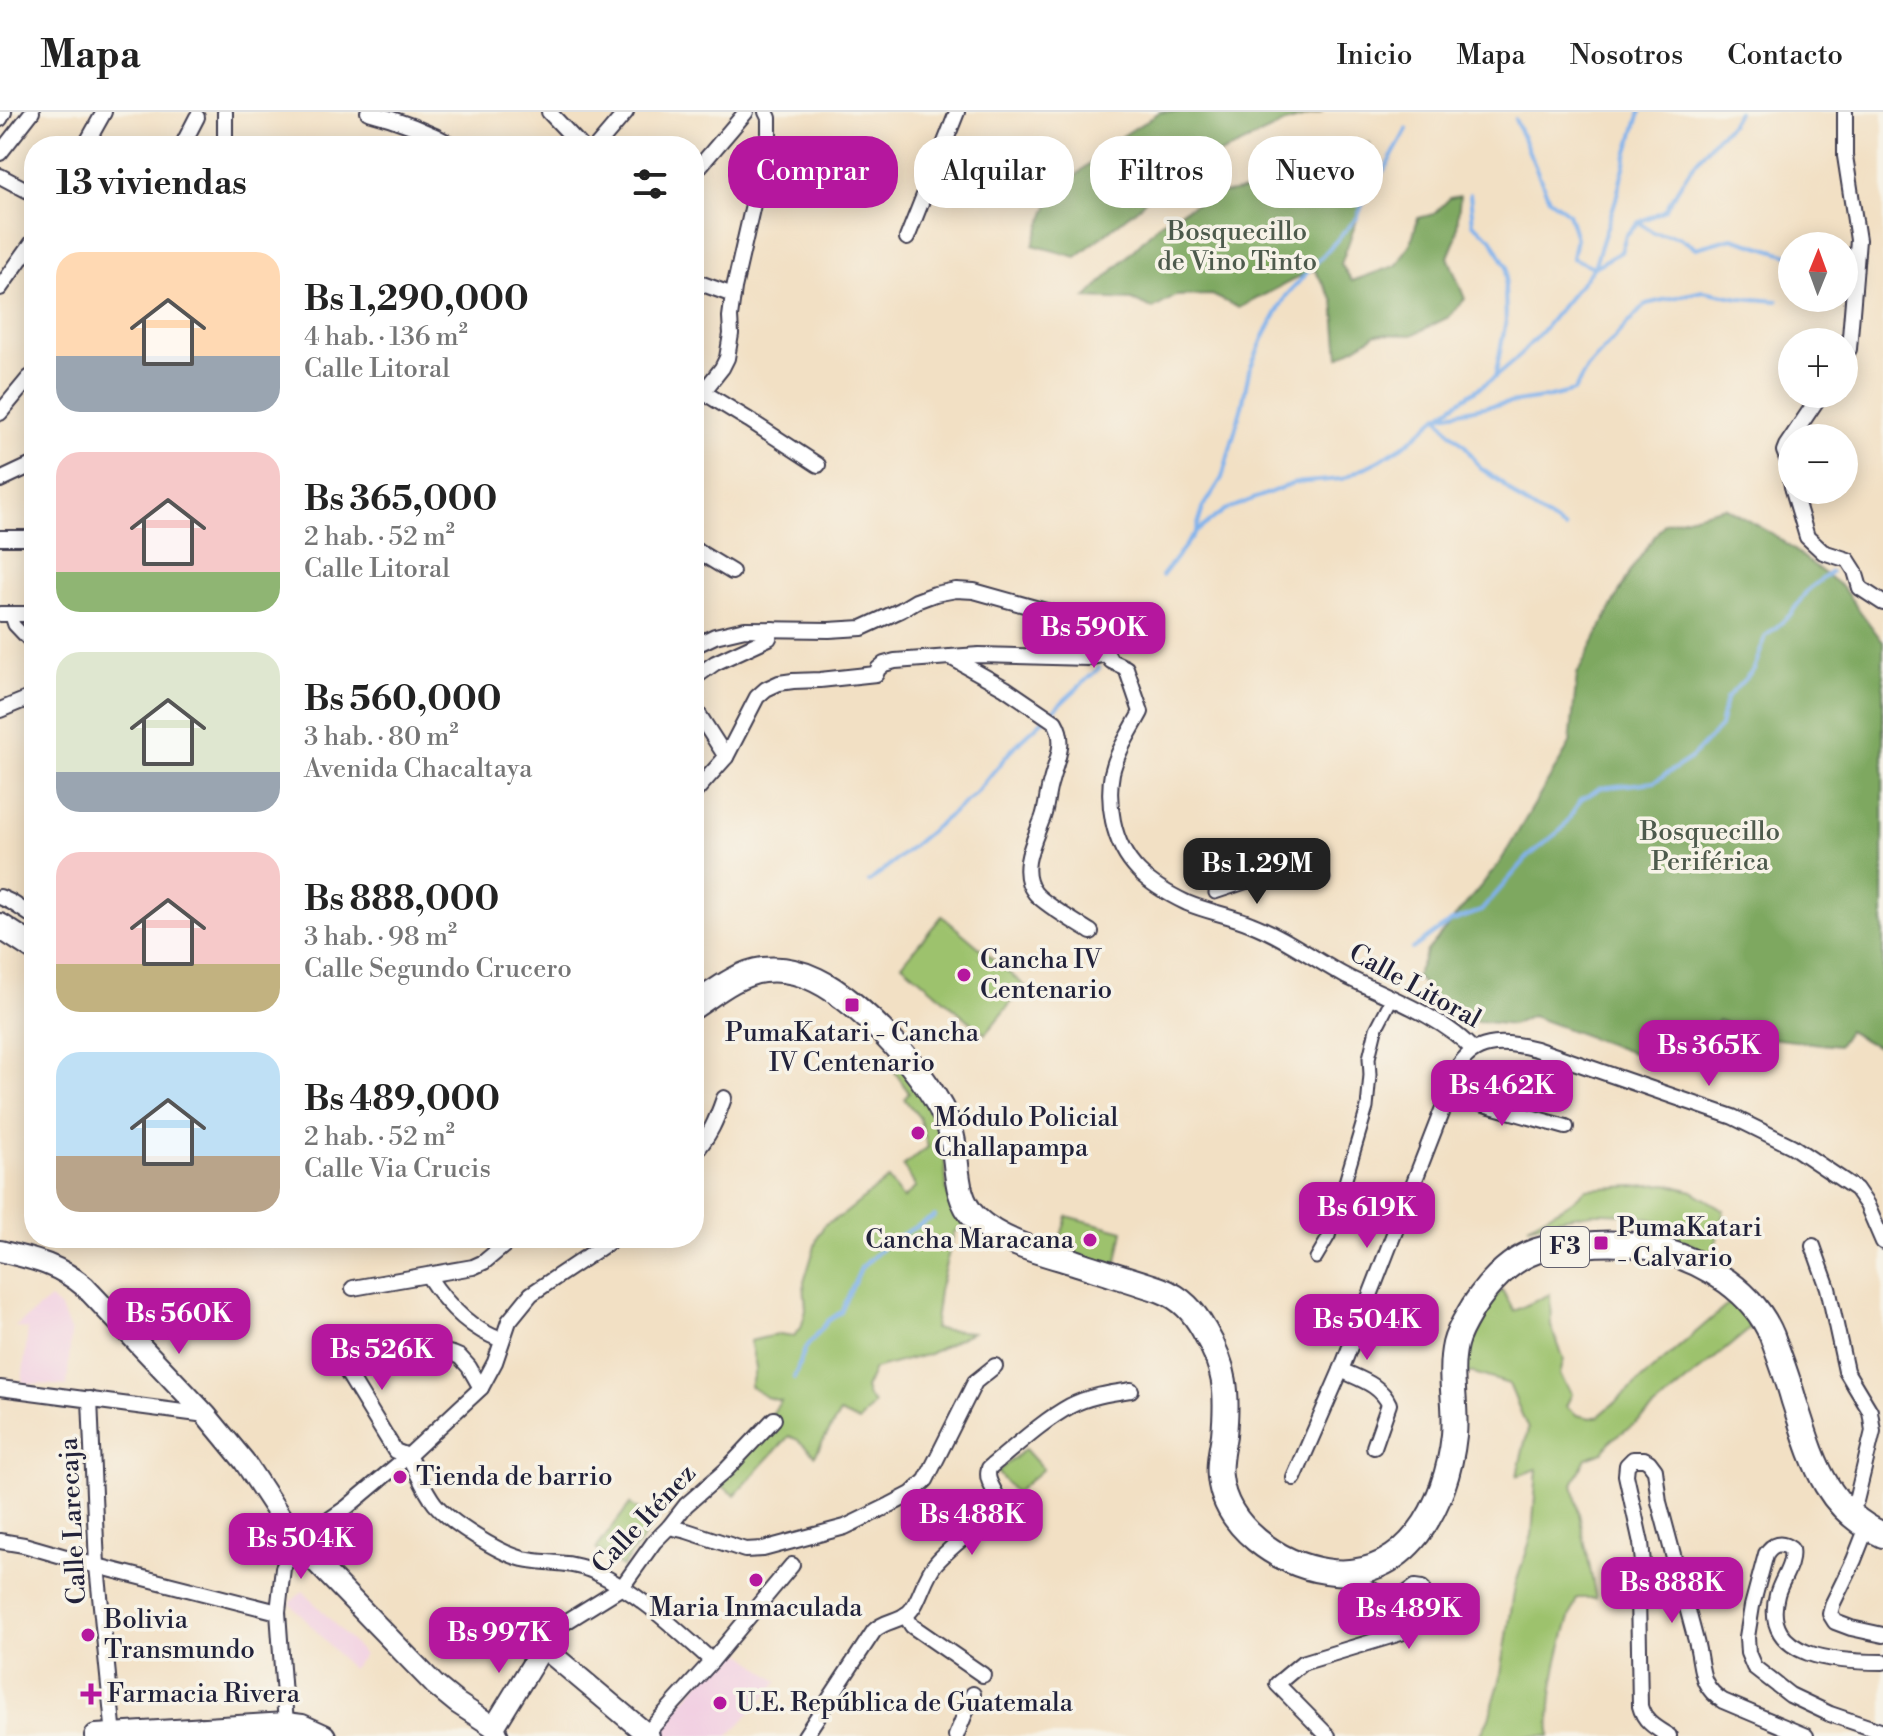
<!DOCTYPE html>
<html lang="es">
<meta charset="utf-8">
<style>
body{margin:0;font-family:"Libre Bodoni",serif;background:#f2f2f2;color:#222;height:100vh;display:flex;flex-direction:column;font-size:30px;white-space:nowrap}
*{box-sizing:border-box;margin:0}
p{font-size:26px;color:#767676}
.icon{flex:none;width:44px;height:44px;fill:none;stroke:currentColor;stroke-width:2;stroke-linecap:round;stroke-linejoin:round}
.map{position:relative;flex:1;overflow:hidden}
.details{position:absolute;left:24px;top:24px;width:680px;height:1112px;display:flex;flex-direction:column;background:#fff;border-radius:32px;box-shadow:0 4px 20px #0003}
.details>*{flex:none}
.top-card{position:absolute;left:728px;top:24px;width:760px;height:72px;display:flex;gap:16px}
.needle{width:52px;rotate:1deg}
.controls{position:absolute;left:1778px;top:120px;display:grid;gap:16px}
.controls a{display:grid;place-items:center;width:80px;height:80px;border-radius:50%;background:#fff;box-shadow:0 4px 20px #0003;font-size:40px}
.price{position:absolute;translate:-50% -68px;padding:0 18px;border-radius:16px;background:#b5179e;color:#fff;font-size:26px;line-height:52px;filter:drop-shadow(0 2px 4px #0008)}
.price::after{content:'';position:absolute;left:50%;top:48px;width:24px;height:18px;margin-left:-12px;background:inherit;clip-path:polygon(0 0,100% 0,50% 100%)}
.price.selected{background:#222;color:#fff}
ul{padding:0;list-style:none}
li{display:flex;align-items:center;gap:24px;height:200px;padding:0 32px}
li span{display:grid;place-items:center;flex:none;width:224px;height:160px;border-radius:24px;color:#555}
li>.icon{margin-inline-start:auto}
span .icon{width:96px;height:96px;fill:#fffc;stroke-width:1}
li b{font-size:34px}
h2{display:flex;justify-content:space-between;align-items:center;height:96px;padding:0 32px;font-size:34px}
.tag{padding:0 28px;border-radius:32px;background:#fff;box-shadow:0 4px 20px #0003;font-size:28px;line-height:72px}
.tag.selected{background:#b5179e;color:#fff}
header{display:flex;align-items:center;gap:48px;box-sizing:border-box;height:112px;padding:0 40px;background:#fff;border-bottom:2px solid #e0e0e0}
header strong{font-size:38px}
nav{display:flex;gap:44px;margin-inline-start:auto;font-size:28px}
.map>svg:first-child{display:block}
.built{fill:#f2cfe2}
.green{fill:#9dc26d;stroke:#607254;stroke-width:2}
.forest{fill:#7ea860;stroke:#50654e;stroke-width:2}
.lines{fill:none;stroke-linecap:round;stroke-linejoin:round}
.stream{stroke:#80b2ec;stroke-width:4}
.pedestrian-casing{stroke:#413e50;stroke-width:15}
.minor-casing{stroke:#413e50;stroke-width:18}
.secondary-casing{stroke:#413e50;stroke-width:24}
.primary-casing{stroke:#413e50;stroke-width:26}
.trunk-casing{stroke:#413e50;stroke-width:28}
.pedestrian{stroke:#fff;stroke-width:11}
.minor{stroke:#fff;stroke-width:14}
.secondary{stroke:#fff;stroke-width:20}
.primary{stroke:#fff;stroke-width:22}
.trunk{stroke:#fff;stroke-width:24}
.poi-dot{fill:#b5179e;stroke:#f7f3e8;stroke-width:3}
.labels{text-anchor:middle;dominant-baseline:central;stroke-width:7;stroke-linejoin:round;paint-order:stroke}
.shield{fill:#f7f3e8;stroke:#62616f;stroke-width:2}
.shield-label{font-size:24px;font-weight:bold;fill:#22223b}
.park-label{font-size:26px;fill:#4d5a4c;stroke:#f7f3e8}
.poi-label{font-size:26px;fill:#22223b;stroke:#f7f3e8;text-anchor:start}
.street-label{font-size:26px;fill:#22223b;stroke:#f7f3e8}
</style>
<header>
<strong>Mapa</strong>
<nav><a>Inicio</a><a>Mapa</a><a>Nosotros</a><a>Contacto</a></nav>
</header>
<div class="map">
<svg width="1883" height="1624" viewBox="0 0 1883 1624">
<rect width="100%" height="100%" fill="#f7f3e8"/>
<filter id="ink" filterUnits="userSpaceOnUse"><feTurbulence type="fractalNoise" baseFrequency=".0125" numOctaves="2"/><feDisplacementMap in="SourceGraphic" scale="16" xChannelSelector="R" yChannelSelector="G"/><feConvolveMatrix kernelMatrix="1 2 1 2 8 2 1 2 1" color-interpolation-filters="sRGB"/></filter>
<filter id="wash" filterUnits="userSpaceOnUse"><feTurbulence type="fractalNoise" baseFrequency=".006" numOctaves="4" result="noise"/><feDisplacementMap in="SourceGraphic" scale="32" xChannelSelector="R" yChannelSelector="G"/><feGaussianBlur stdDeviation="1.8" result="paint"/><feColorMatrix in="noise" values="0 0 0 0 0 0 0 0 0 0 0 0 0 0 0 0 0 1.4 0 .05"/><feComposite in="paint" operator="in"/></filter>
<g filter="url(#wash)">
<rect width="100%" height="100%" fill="#f2e0c4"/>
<g class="built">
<path d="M 50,1187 L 61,1197 L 71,1221 L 67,1274 L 22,1271 L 28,1217 L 15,1215 Z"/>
<path d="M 303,1479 L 364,1543 L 351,1557 L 290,1491 Z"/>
<path d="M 733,1534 L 778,1570 L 729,1624 L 668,1624 L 663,1620 L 662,1612 Z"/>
</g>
<g class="green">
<path d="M 942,804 L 1025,874 L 985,922 L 902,852 Z"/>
<path d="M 896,947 L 932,996 L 944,1039 L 947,1079 L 953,1096 L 965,1114 L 954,1120 L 939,1179 L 934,1217 L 972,1220 L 929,1242 L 874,1257 L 865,1277 L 868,1285 L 874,1292 L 859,1310 L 840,1301 L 815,1343 L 798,1328 L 789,1324 L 735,1383 L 723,1375 L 694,1386 L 746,1337 L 781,1289 L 766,1285 L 750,1274 L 756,1256 L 750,1229 L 779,1222 L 794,1224 L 801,1216 L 806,1198 L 804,1170 L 818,1124 L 825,1112 L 843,1103 L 888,1067 L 903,1087 L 916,1075 L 903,1054 L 928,1035 L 919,1005 L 904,987 L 909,981 L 891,954 Z"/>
<path d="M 1667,1072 L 1692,1079 L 1724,1098 L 1713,1143 L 1688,1131 L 1669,1125 L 1664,1110 C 1642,1105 1619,1100 1596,1101 C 1573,1102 1550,1109 1528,1114 L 1571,1090 L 1586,1077 Z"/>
<path d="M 1067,1104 L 1123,1119 L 1116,1154 L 1057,1137 Z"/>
<path d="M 1502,1178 L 1514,1199 L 1550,1182 L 1551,1214 L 1564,1247 L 1560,1263 L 1572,1282 L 1566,1294 L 1577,1303 L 1591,1306 L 1599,1304 L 1732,1189 L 1745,1199 L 1750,1217 L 1639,1309 L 1611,1328 L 1603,1340 L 1586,1346 L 1573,1372 L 1596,1486 L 1577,1486 C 1560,1532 1549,1575 1550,1624 L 1480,1624 L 1489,1606 L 1500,1568 L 1515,1474 L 1532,1423 L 1537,1357 L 1517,1364 L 1528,1317 L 1509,1272 L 1474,1261 L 1463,1261 C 1466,1235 1469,1221 1485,1199 C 1490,1191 1494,1184 1502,1178 Z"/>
<path d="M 1025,1337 L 1043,1357 L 1015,1381 L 997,1360 Z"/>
<path d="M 630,1392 L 655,1410 L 622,1455 L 596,1437 Z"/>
</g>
<g class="forest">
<path d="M 1160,0 L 1322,0 L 1285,11 L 1159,71 L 1139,95 L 1076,145 L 1033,133 L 1051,87 L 1110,32 Z"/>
<path d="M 1369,31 L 1369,74 L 1341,152 L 1352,169 L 1397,153 L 1411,130 L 1418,106 L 1434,102 L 1450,86 L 1460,84 L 1456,126 L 1448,145 L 1465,187 L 1449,205 L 1412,223 L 1377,222 L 1339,245 L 1334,189 L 1314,157 L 1239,196 L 1212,183 L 1176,184 L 1153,197 L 1132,188 L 1086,186 L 1161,110 L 1213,83 L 1253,77 L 1278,52 L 1317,42 L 1338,43 Z"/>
<path d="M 1725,395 L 1773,422 L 1842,475 L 1883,530 L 1883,938 L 1848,919 L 1838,934 L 1769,926 L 1718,908 L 1673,956 L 1532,904 L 1512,913 L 1452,906 L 1416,864 L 1427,839 L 1499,752 L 1570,632 L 1577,562 L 1631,458 L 1664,411 Z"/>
</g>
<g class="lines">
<g class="stream">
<path d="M 1515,7 L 1549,87 L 1568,101 L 1576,126 L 1572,146 L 1594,155 L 1621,140 L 1626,123 L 1639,110 L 1665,98 L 1691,56 L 1716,26 L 1730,13 L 1738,0"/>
<path d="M 1470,82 L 1473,112 L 1491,126 L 1507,155 L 1505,176 L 1506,209 L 1495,265"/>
<path d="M 1639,110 L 1654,121 L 1677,124 L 1696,136 L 1732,126 L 1792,144"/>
<path d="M 1565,417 L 1518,387 L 1502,371 L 1480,356 L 1465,334 L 1450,320 L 1438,304 L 1489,294 L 1550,285 L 1574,279 L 1587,256 L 1646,192 L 1703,179 L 1740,186 L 1778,189"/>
<path d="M 1196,419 L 1203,396 L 1222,366 L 1242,294 L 1249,259 L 1266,220 L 1286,184 L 1357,106 L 1366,84 L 1386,55 L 1407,17"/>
<path d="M 1162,464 L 1196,420 L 1225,398 L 1294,371 L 1342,367 L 1380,348 L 1410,329 L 1438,304 L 1495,265 L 1515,248 L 1542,219 L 1594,155 L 1616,87 L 1627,43 L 1640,0"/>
<path d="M 869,770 L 975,682 L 1013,636 L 1099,556"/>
<path d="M 1412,837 L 1450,810 L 1481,799 L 1528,745 L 1562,717 L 1581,688 L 1600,676 L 1654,670 L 1691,646 L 1720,615 L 1726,587 L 1754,557 L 1766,524 L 1789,504 L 1809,477 L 1831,460"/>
<path d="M 794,1266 L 805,1237 L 828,1209 L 841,1200 L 861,1156 L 889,1130 L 935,1104"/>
</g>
</g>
</g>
<g filter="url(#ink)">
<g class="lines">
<defs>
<g id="pedestrian">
<path d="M 10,501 L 14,513 L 34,534"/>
<path d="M 1215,781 L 1251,769 L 1324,767"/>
<path d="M 1316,1146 L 1329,1124 L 1367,996 L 1370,963 L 1369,946 L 1376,917 L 1392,886"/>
</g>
<g id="minor">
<path d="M 225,0 L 225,34"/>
<path d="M 368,0 C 399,8 426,18 454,34"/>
<path d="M 549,0 L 581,34"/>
<path d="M 0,7 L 4,0"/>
<path d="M 85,34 L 104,0"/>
<path d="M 182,34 L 197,5"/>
<path d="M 597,34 L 626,0"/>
<path d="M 0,41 L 32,0"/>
<path d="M 694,61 L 746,0"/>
<path d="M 0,64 L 34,82"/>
<path d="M 907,126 L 957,0"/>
<path d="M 694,169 L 733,183"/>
<path d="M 0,176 L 34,128"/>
<path d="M 1844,245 L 1849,237 L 1858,128 L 1845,44 L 1845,0"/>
<path d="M 703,280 L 749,308 L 818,353"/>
<path d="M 694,295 L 703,280 L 722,256 L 727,246 L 731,222 L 730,205 L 734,176 L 769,22 L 769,6 L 766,0"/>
<path d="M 0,301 L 29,266 L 34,263"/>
<path d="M 0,368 L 34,352"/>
<path d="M 1792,375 L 1789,352 L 1784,339 L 1786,334 L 1821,282"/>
<path d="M 1793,378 L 1807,425 L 1823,440 L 1848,448 L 1855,459 L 1860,476 L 1883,491"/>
<path d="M 0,426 L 34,426"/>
<path d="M 694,437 L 732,460"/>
<path d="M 0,502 L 34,502"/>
<path d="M 694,534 L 715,524 L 745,517 L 829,518 L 862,516 L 901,498 L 916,489 L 935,482 L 956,478 L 974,479 L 1064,504 L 1100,529 L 1111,549 L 1126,556 L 1141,600 C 1131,619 1117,639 1112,661 C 1109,677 1110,694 1113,709 C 1122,753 1149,773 1187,791 C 1208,800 1230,803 1251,812 C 1285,825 1315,848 1347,865 C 1386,884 1445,906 1473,938"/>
<path d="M 950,545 L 979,543 L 1088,546 L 1106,542"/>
<path d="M 694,566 L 715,551 L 769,526 L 772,517"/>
<path d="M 694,595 L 726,645"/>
<path d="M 0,598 L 34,584"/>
<path d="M 694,681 L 726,645 L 757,585 L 766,577 L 779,571 L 793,569 L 820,568 L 876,562 L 878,557 L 884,552 L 895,549 L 950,545 L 1005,576 L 1055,610 C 1067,630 1056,649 1051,669 C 1047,681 1047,693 1043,705 C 1035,727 1017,759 1035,781 C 1045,793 1077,811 1091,820"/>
<path d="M 0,785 L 11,790 L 34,805"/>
<path d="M 1449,980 L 1487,993 L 1566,1015"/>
<path d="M 694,1042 C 710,1023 716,1009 724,986"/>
<path d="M 1813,1134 L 1828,1176 L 1846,1259 L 1870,1299 L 1873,1319 L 1856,1389 L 1847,1398"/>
<path d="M 428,1164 C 446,1192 469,1217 502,1228"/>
<path d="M 353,1176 L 473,1155 L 484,1150 L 513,1126"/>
<path d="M 1341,1258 C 1359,1267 1380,1272 1389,1292 L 1374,1335"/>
<path d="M 0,1276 L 206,1303"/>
<path d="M 481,1276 L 469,1255 L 460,1245 L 453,1242 L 410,1232 L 340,1223 L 335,1224 C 331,1232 336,1239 339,1247 L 395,1339 L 408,1344 C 417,1359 424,1378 435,1392 C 451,1411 499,1441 523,1447 C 547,1452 573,1449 595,1460 C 639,1481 676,1517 712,1549"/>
<path d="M 90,1287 L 97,1454 L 114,1624"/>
<path d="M 1294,1366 L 1341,1258 L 1460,952 C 1478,926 1509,930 1536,937 L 1733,1005 L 1792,1034 L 1856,1077 L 1867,1093 L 1883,1130"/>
<path d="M 669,1415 L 687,1419 L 745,1438 L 763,1437 L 845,1415 L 890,1393 L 911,1382 L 926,1368 L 975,1270 L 995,1254"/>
<path d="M 1867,1415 L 1854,1448 L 1833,1491 L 1830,1502 L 1835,1510 L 1851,1516 L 1883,1523"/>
<path d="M 0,1429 L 24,1433 L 97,1454 L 278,1500"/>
<path d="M 905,1503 L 912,1514 L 983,1563"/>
<path d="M 543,1535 L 556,1516 L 622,1475 L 654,1430 L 669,1415 L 686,1393 L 726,1358 L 774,1307"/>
<path d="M 1883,1550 C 1841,1550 1760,1548 1777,1483 C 1781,1467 1794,1454 1791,1437 C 1781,1429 1772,1432 1766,1442 L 1752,1494 L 1747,1525 L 1748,1541 L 1754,1555 L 1790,1583 L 1830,1602 L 1883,1620"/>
<path d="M 646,1622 L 712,1549 L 792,1453"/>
<path d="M 284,1624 L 286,1612 L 278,1500 L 283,1456 L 297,1430 L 346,1396 L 408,1344 L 481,1276 L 495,1250 L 509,1209 L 531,1182 L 615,1126"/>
<path d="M 805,1624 L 874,1519 C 885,1508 898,1510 908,1501 C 919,1493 924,1464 936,1451 C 954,1431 978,1415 998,1396 C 1001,1381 984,1372 989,1356 C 1015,1335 1041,1310 1070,1294 C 1089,1284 1111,1281 1131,1278"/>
<path d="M 956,1624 L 973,1582"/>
<path d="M 1328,1624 L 1277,1572 L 1302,1551 L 1401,1521 C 1410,1512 1420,1490 1422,1476 L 1415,1475 L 1403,1484 L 1389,1486 L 1352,1468 L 1350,1461"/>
<path d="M 1669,1624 C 1656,1616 1644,1610 1640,1594 L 1638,1481 L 1643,1451 L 1641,1431 L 1626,1363 L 1627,1353 L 1633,1347 L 1644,1347 L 1649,1350 L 1655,1358 L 1659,1390 L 1696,1529 C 1703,1555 1698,1573 1723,1589 L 1806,1624"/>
</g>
<g id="secondary">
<path d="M 0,1139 C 33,1147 58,1152 85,1175 L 206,1303 L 244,1349 L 297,1430 L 311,1445 L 435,1573 L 457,1591 L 494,1615 L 498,1624"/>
<path d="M 494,1615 L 543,1535 L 649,1624"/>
</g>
<path id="primary" d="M 96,1624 L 286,1612 L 302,1614 L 324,1624"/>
<g id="trunk">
<path d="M 0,814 L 34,836"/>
<path d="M 694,894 C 715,880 738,861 763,858 C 782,856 800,860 816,868 C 862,890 932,967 949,1014 C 960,1044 951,1082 975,1106 C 1002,1131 1041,1140 1074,1150 C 1103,1160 1133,1168 1161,1178 C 1182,1186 1194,1200 1204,1218 C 1226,1255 1228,1281 1224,1323 C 1222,1337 1218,1351 1220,1365 C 1225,1415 1278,1452 1325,1459 C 1407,1472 1447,1392 1454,1323 C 1457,1293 1448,1263 1455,1232 C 1458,1219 1466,1207 1473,1195 C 1488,1172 1510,1148 1536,1139 C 1551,1134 1568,1134 1583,1133 C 1611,1130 1635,1131 1661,1138 C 1707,1151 1754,1180 1772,1224 C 1780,1246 1788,1267 1794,1289 C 1812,1344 1824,1397 1883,1423"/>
</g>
</defs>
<use href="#pedestrian" class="pedestrian-casing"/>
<use href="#minor" class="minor-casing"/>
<use href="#secondary" class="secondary-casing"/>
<use href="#primary" class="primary-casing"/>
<use href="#trunk" class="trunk-casing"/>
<use href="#pedestrian" class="pedestrian"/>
<use href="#minor" class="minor"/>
<use href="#secondary" class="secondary"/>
<use href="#primary" class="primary"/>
<use href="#trunk" class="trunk"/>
</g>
</g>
<g class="poi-dot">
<circle cx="964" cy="863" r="8"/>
<rect x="844" y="885" width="16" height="16" rx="4"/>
<circle cx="918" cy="1021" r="8"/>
<circle cx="1090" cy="1128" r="8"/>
<rect x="1593" y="1123" width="16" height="16" rx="4"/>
<circle cx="400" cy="1365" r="8"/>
<circle cx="756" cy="1468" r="8"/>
<circle cx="88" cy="1523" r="8"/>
<path d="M87 1570h8v8h8v8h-8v8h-8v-8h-8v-8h8z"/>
<circle cx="720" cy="1591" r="8"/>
</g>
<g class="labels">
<rect class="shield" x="1541" y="1115" width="48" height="40" rx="6"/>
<g class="shield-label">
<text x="1565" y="1135">F3</text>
</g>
<g class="park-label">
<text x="1237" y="120">Bosquecillo<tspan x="1237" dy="30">de Vino Tinto</tspan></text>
<text x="1710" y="720">Bosquecillo<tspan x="1710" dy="30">Periférica</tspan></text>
</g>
<g class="poi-label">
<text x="980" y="848">Cancha IV<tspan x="980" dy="30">Centenario</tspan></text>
<text x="852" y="921" text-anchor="middle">PumaKatari - Cancha<tspan x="852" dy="30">IV Centenario</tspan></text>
<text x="934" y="1006">Módulo Policial<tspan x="934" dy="30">Challapampa</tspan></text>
<text x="1617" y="1116">PumaKatari<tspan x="1617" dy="30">- Calvario</tspan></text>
<text x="1074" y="1128" text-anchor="end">Cancha Maracana</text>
<text x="416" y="1365">Tienda de barrio</text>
<text x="756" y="1496" text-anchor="middle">Maria Inmaculada</text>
<text x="104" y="1508">Bolivia<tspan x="104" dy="30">Transmundo</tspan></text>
<text x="107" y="1582">Farmacia Rivera</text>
<text x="736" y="1591">U.E. República de Guatemala</text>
</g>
<g class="street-label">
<text transform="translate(1415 874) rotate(29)">Calle Litoral</text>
<text transform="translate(644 1407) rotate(-47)">Calle Iténez</text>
<text transform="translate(73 1409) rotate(-93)">Calle Larecaja</text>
</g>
</g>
</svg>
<div class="controls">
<a><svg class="needle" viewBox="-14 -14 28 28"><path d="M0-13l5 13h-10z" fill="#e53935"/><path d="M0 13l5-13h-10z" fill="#767676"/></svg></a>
<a>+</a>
<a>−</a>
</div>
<b class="price" style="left:1094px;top:558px">Bs 590K</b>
<b class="price selected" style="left:1257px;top:794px">Bs 1.29M</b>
<b class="price" style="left:1709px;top:976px">Bs 365K</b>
<b class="price" style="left:1502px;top:1016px">Bs 462K</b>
<b class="price" style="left:1367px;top:1138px">Bs 619K</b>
<b class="price" style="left:179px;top:1244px">Bs 560K</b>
<b class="price" style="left:1367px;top:1250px">Bs 504K</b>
<b class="price" style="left:382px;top:1280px">Bs 526K</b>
<b class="price" style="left:972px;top:1445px">Bs 488K</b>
<b class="price" style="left:301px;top:1469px">Bs 504K</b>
<b class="price" style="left:1672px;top:1513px">Bs 888K</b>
<b class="price" style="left:1409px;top:1539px">Bs 489K</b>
<b class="price" style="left:499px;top:1563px">Bs 997K</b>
<div class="top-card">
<a class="tag selected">Comprar</a>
<a class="tag">Alquilar</a>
<a class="tag">Filtros</a>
<a class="tag">Nuevo</a>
</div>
<section class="details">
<h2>13 viviendas<svg class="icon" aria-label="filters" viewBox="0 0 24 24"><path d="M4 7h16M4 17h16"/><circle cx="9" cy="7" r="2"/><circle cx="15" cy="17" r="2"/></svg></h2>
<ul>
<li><span style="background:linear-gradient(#ffd9b3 65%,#9aa5b1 0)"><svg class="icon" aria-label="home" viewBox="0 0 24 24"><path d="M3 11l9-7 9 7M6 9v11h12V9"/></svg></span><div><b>Bs 1,290,000</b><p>4 hab. · 136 m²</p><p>Calle Litoral</p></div></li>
<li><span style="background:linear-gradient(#f6c9c9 75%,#8fb573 0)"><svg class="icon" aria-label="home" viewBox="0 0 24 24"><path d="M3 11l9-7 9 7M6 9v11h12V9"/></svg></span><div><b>Bs 365,000</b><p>2 hab. · 52 m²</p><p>Calle Litoral</p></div></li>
<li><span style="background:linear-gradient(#dfe7d0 75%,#9aa5b1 0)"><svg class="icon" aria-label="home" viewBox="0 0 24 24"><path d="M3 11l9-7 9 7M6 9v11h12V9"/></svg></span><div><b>Bs 560,000</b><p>3 hab. · 80 m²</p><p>Avenida Chacaltaya</p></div></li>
<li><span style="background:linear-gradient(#f6c9c9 70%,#c2b280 0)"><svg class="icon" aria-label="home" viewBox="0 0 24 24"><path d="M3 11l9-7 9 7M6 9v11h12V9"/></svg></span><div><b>Bs 888,000</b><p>3 hab. · 98 m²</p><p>Calle Segundo Crucero</p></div></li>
<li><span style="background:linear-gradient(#bfe0f5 65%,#b9a48a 0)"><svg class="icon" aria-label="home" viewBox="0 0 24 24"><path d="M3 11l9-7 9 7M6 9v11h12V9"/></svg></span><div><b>Bs 489,000</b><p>2 hab. · 52 m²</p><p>Calle Via Crucis</p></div></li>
</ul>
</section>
</div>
